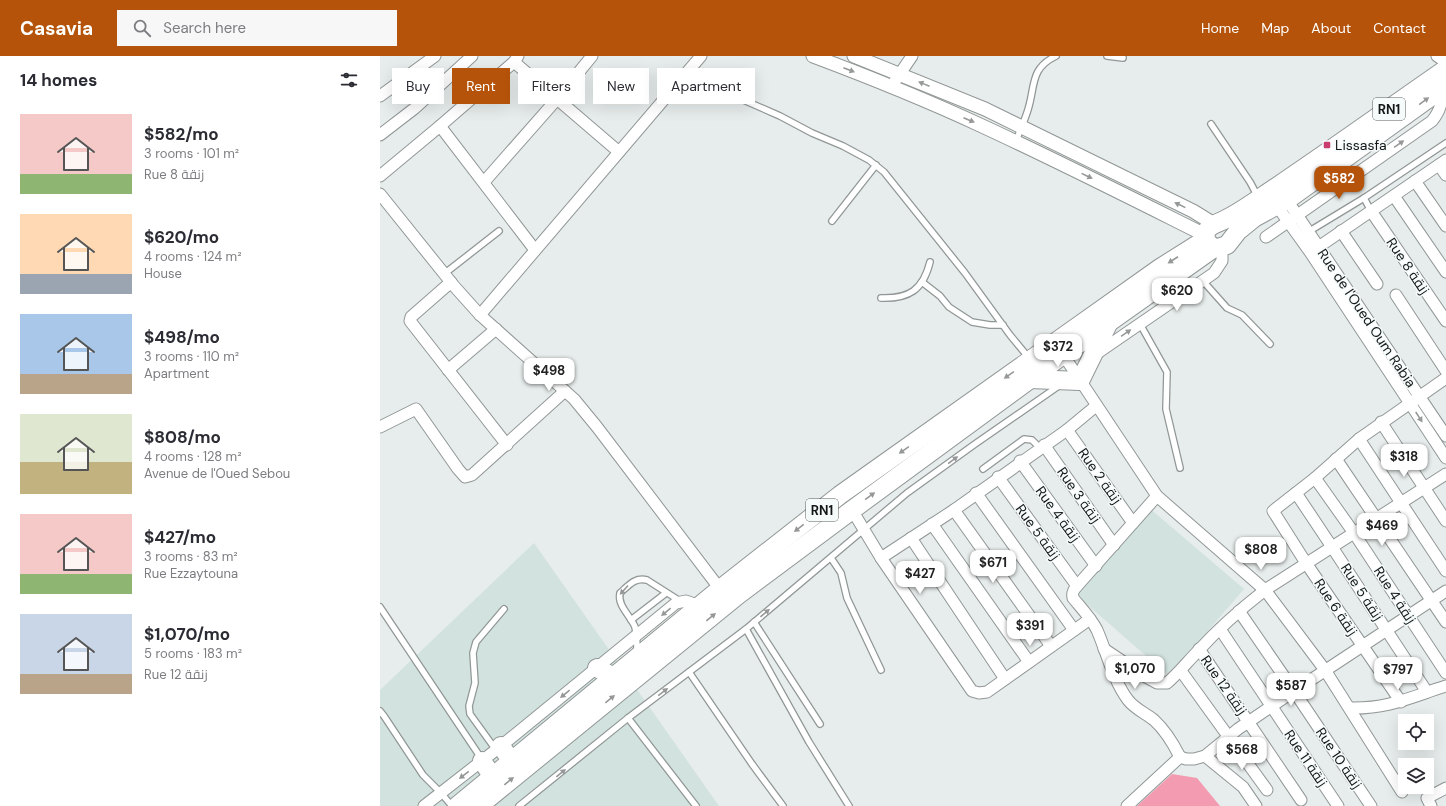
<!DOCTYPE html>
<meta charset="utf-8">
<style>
body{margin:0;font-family:"DM Sans",Cairo,sans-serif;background:#f7f7f7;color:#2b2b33;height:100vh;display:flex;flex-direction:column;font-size:15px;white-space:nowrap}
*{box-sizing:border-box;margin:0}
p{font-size:13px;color:#7c7c81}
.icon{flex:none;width:22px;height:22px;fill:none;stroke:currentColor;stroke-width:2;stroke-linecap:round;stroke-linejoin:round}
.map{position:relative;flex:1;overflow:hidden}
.details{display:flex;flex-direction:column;background:#fff;width:380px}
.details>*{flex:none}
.hud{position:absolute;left:12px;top:12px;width:380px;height:36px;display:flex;gap:8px}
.buttons{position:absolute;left:1018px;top:658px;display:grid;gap:8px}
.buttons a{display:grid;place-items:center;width:36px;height:36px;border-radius:0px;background:#fff;box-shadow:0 4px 16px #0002;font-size:20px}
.price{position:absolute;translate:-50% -34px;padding:0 9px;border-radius:8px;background:#fff;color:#222;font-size:13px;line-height:26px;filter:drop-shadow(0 1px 2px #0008)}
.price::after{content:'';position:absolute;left:50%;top:24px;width:12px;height:9px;margin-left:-6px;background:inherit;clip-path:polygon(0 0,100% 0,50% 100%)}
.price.current{background:#b45309;color:#fff}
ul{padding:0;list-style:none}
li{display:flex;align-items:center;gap:12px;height:100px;padding:0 20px}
li span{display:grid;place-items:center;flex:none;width:112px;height:80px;border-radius:0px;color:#555}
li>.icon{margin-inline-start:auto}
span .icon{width:48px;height:48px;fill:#fffc;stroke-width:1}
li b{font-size:17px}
h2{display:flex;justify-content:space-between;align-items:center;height:48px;padding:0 20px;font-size:17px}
.pill{padding:0 14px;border-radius:0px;background:#fff;box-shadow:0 4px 16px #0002;font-size:14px;line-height:36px}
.pill.current{background:#b45309;color:#fff}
header{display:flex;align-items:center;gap:24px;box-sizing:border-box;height:56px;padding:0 20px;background:#b45309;color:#fff}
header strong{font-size:19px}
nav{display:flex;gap:22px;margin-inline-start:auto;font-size:14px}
.search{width:280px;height:36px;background:#f7f7f7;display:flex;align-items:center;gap:10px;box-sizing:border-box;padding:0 14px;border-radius:0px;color:#7c7c81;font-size:15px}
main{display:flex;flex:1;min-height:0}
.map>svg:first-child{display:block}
.built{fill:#d2e2df}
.green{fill:#f39bb1}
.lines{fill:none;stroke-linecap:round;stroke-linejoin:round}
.service-casing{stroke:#919796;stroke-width:8}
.minor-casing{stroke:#919796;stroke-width:13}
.tertiary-casing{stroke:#919796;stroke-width:15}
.trunk-casing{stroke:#919796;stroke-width:20}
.service{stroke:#fff;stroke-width:5.5}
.minor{stroke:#fff;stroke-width:11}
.tertiary{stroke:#fff;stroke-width:13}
.trunk{stroke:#fff;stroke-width:18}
.oneway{fill:#969797}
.poi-dot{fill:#c93c6d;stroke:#f4fbfa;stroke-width:1.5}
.labels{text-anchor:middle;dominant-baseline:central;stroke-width:3;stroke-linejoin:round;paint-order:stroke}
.shield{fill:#f4fbfa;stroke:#585b5b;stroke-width:1}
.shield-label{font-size:13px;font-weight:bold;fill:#151717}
.poi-label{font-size:14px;fill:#151717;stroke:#f4fbfa;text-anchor:start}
.street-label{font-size:14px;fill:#151717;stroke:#f4fbfa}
</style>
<header>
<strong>Casavia</strong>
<div class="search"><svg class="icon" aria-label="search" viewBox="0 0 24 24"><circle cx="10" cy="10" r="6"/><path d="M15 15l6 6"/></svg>Search here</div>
<nav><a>Home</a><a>Map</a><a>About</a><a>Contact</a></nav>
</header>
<main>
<section class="details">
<h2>14 homes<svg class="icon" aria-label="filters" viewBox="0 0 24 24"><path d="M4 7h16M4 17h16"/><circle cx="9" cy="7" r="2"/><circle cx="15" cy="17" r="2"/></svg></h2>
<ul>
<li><span style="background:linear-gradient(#f6c9c9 75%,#8fb573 0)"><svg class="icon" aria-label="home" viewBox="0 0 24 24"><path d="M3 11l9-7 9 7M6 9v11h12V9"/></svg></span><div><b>$582/mo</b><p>3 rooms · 101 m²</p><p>Rue 8 زنقة</p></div></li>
<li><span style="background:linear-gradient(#ffd9b3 75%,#9aa5b1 0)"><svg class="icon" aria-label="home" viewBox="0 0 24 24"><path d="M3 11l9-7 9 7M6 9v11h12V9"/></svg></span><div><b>$620/mo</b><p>4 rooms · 124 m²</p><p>House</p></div></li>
<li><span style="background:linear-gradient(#a9c7e8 75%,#b9a48a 0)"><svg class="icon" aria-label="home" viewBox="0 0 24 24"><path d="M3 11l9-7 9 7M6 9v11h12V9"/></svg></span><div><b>$498/mo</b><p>3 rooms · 110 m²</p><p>Apartment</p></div></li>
<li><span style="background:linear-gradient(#dfe7d0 60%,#c2b280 0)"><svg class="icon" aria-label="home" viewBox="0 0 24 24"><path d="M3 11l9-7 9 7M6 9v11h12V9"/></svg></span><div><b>$808/mo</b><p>4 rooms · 128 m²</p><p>Avenue de l'Oued Sebou</p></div></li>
<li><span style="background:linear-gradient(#f6c9c9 75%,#8fb573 0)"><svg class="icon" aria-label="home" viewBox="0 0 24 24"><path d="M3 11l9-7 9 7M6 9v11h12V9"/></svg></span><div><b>$427/mo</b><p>3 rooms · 83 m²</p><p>Rue Ezzaytouna</p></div></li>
<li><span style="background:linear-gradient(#c9d6e8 75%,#b9a48a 0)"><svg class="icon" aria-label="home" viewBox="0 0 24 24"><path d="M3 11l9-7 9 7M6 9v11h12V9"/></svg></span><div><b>$1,070/mo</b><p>5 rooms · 183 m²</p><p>Rue 12 زنقة</p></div></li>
</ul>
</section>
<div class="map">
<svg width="1066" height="750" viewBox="0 0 1066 750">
<rect width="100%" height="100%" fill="#e7edec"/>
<g class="built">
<path d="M 768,451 L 864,533 L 789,620 L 694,537 Z"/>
<path d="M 154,487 L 339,750 L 0,750 L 0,634 Z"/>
</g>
<path class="green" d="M 792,718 L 817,722 L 840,750 L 757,750 Z"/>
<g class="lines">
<defs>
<g id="service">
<path d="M 727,0 L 743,2"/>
<path d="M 307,17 L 320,25 L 400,60 L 432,77 L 463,90 L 489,104 L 504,116 L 585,217 L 630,279 L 649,302"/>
<path d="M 831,68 L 870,126 L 878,141"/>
<path d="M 636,85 C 640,74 646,62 649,50 C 655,28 651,12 676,0"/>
<path d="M 991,155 L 984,142 L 1066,87"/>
<path d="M 452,165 L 496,109"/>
<path d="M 928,176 L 984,142"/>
<path d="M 64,218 L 119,175"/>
<path d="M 823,225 L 847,252 L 862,259 L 890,288"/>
<path d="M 542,226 L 560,240 L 569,251 L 592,266 L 610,269 L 623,269"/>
<path d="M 501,242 C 529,243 543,234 550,206"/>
<path d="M 760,268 L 787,316 L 786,353 L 800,412"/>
<path d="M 603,413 L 644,383 L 652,384 L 660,392"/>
<path d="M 451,502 L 461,517 L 467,542 L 501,614"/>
<path d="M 0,551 L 101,702"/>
<path d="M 251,564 L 286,537"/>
<path d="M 374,566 L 440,668"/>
<path d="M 366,573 L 429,686 L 469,750"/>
<path d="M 257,597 C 257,589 257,579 255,571 C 251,560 237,550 240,537 C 249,529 255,521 267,524 L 300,545"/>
<path d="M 309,616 L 372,708 L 403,750"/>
<path d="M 0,655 L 4,660 L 43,719 L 61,737 L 72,750"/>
<path d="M 248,662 L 316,750"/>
<path d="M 116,694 L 90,658 L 89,650 L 95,627 L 93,597 L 96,586 L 124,553"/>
<path d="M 139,750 L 248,662 L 366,573 L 527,437 L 595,388 L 680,329"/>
</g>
<g id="minor">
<path d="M 1057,0 L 1066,6"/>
<path d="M 134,6 L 239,96"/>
<path d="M 511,31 L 532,0"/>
<path d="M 0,40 L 55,0"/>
<path d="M 60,70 L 155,194"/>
<path d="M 0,79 L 35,52 L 92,0"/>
<path d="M 1059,109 L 1066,119"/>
<path d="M 0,120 L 60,70 L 134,6 L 138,0"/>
<path d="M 1035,125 L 1066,170"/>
<path d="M 104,126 L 177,43 L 212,0"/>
<path d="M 0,138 L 74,230 L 100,259 L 194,343 L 217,371 L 340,533"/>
<path d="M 1014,140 L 1066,216"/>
<path d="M 907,144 L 1066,380"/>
<path d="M 897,150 L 930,196 L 1066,402"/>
<path d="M 991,155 L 1066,265"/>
<path d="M 961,175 L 997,228"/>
<path d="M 886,181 L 1052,65 C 1060,55 1063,46 1061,33"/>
<path d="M 934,194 L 1066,104"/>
<path d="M 71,226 L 31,261 L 30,265 L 127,389"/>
<path d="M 1016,239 L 1066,315"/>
<path d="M 100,259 L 321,0"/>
<path d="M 680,294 L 777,440 L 885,534 L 945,614 L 1022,736"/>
<path d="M 716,298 L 834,217 L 842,205 L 842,192"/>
<path d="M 68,314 L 116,273"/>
<path d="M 1001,366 L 1066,465"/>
<path d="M 0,371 L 36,353 L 78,413 L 85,421 L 92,419 L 185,335"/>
<path d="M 687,374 L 753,467"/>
<path d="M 979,383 L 1066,515"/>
<path d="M 664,389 L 734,489"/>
<path d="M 956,403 L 1066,566"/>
<path d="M 640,405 L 716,510"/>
<path d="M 618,421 L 697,530"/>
<path d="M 935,422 L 974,477 L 1066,617"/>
<path d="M 596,437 L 694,574"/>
<path d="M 916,437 L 952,491 L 1047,636"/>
<path d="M 777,440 L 697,530 C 693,534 692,537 693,542 C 702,553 711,562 717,574 C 727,597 733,624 748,644 C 755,653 765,657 774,664 C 785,674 794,689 800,701"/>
<path d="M 472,454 L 501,502 L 592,635 L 599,637 L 607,636 L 710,563"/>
<path d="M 574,454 L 671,590"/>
<path d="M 552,468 L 649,606"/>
<path d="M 531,482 L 625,623"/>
<path d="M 501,502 L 574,454 L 687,374 L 716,350"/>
<path d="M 859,555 L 914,635 L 991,750"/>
<path d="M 840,573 L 958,750"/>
<path d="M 724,593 L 766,621 L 777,627 L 787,627 C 799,617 808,605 819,594 C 839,572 862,552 885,534 L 1066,418"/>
<path d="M 819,593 L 921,744"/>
<path d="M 801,615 L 887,734"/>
<path d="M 1021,646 L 926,507 L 893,455 L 935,422 L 979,383 L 1066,322"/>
<path d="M 970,652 C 1008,653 1031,641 1066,630"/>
<path d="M 825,700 L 863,731 L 876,750"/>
<path d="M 44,750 L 121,690 L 296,547 L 306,545 L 320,550"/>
<path d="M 747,750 L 800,701 L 806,703 L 814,703 L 825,700 L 858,673 L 914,635 L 1066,535"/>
<path d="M 1051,750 L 1047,742 L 1066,732"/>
</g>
<g id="tertiary">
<path d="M 433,0 C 489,21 546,44 600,69 C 676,104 751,142 825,179"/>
<path d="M 474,0 L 605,53 L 813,155 L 834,168"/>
</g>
<g id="trunk">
<path d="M 1066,13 C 1004,56 943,100 880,142 C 868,150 857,158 844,164 C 839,167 832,168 828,173 C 821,182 829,191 838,192 L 847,189 L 858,175 L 874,162 L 910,142 L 1066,30"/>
<path d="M 650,323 L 700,325 L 729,266"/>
<path d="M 217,612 L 234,621"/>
<path d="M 121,690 L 132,706"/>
<path d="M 102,705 L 113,721"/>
<path d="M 77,750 L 340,533 L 460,439 L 780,212 L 826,183"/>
<path d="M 99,750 L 358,539 L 472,454 L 683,299 L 834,192"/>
</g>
</defs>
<use href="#service" class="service-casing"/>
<use href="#minor" class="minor-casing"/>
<use href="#tertiary" class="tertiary-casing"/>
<use href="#trunk" class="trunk-casing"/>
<use href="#service" class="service"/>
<use href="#minor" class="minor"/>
<use href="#tertiary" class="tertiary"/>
<use href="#trunk" class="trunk"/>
</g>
<defs><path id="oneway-solid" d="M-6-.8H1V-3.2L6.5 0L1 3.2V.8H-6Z"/></defs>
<g class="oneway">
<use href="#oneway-solid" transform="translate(469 14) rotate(21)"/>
<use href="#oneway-solid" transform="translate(544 28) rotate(-158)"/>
<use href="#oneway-solid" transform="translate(1044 45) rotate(-36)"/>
<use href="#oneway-solid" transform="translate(589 64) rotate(23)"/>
<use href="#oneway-solid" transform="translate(1019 88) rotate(-35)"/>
<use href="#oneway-solid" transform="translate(707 120) rotate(26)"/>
<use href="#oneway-solid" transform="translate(800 149) rotate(-154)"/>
<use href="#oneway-solid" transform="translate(793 204) rotate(147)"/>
<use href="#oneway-solid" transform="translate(746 277) rotate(-34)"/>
<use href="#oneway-solid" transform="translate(629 319) rotate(145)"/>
<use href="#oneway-solid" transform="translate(1039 361) rotate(57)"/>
<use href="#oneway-solid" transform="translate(524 394) rotate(145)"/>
<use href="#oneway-solid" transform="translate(573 404) rotate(-36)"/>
<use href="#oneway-solid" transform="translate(490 440) rotate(-36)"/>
<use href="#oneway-solid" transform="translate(419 472) rotate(142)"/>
<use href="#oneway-solid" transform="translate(244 534) rotate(132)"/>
<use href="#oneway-solid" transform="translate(286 556) rotate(141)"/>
<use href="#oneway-solid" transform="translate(385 557) rotate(-40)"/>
<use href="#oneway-solid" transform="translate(331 561) rotate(-39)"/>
<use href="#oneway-solid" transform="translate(283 636) rotate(-37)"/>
<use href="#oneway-solid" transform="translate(185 638) rotate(141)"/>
<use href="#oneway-solid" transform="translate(230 643) rotate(-39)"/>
<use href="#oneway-solid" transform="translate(181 717) rotate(-39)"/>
<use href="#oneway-solid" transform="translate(84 719) rotate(142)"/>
<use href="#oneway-solid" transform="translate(129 725) rotate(-39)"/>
</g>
<rect class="poi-dot" x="943" y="85" width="8" height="8" rx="2"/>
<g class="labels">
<g class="shield">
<rect x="993" y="42" width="32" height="22" rx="3"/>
<rect x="426" y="443" width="32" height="22" rx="3"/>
</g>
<g class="shield-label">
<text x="1009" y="53">RN1</text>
<text x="442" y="454">RN1</text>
</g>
<g class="poi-label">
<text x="955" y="89">Lissasfa</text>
</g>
<g class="street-label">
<text transform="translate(1028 210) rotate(56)">Rue 8 زنقة</text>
<text transform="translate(987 262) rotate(56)">Rue de l'Oued Oum Rabia</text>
<text transform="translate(720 420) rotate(55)">Rue 2 زنقة</text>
<text transform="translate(699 439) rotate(55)">Rue 3 زنقة</text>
<text transform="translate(678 458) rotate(54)">Rue 4 زنقة</text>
<text transform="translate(658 476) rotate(54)">Rue 5 زنقة</text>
<text transform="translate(982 536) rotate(57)">Rue 5 زنقة</text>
<text transform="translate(1015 539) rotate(57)">Rue 4 زنقة</text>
<text transform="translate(956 551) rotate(56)">Rue 6 زنقة</text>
<text transform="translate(844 629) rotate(55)">Rue 12 زنقة</text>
<text transform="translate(926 702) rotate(56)">Rue 11 زنقة</text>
<text transform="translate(959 702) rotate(56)">Rue 10 زنقة</text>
</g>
</g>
</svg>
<div class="buttons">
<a><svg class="icon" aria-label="locate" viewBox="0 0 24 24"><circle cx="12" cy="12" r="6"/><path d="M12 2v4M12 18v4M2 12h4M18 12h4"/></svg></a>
<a><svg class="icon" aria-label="layers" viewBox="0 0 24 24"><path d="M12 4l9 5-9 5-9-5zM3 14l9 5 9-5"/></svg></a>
</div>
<b class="price current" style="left:959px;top:144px">$582</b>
<b class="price" style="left:797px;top:256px">$620</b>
<b class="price" style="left:678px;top:312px">$372</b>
<b class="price" style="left:169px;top:336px">$498</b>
<b class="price" style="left:1024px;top:422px">$318</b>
<b class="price" style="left:1002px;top:491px">$469</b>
<b class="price" style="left:881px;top:515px">$808</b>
<b class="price" style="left:613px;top:528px">$671</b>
<b class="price" style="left:540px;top:539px">$427</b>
<b class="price" style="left:650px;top:591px">$391</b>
<b class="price" style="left:755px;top:634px">$1,070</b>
<b class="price" style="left:1018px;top:635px">$797</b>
<b class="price" style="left:911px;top:651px">$587</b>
<b class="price" style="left:862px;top:715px">$568</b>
<div class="hud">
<a class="pill">Buy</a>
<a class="pill current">Rent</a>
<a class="pill">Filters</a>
<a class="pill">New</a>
<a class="pill">Apartment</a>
</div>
</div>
</main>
